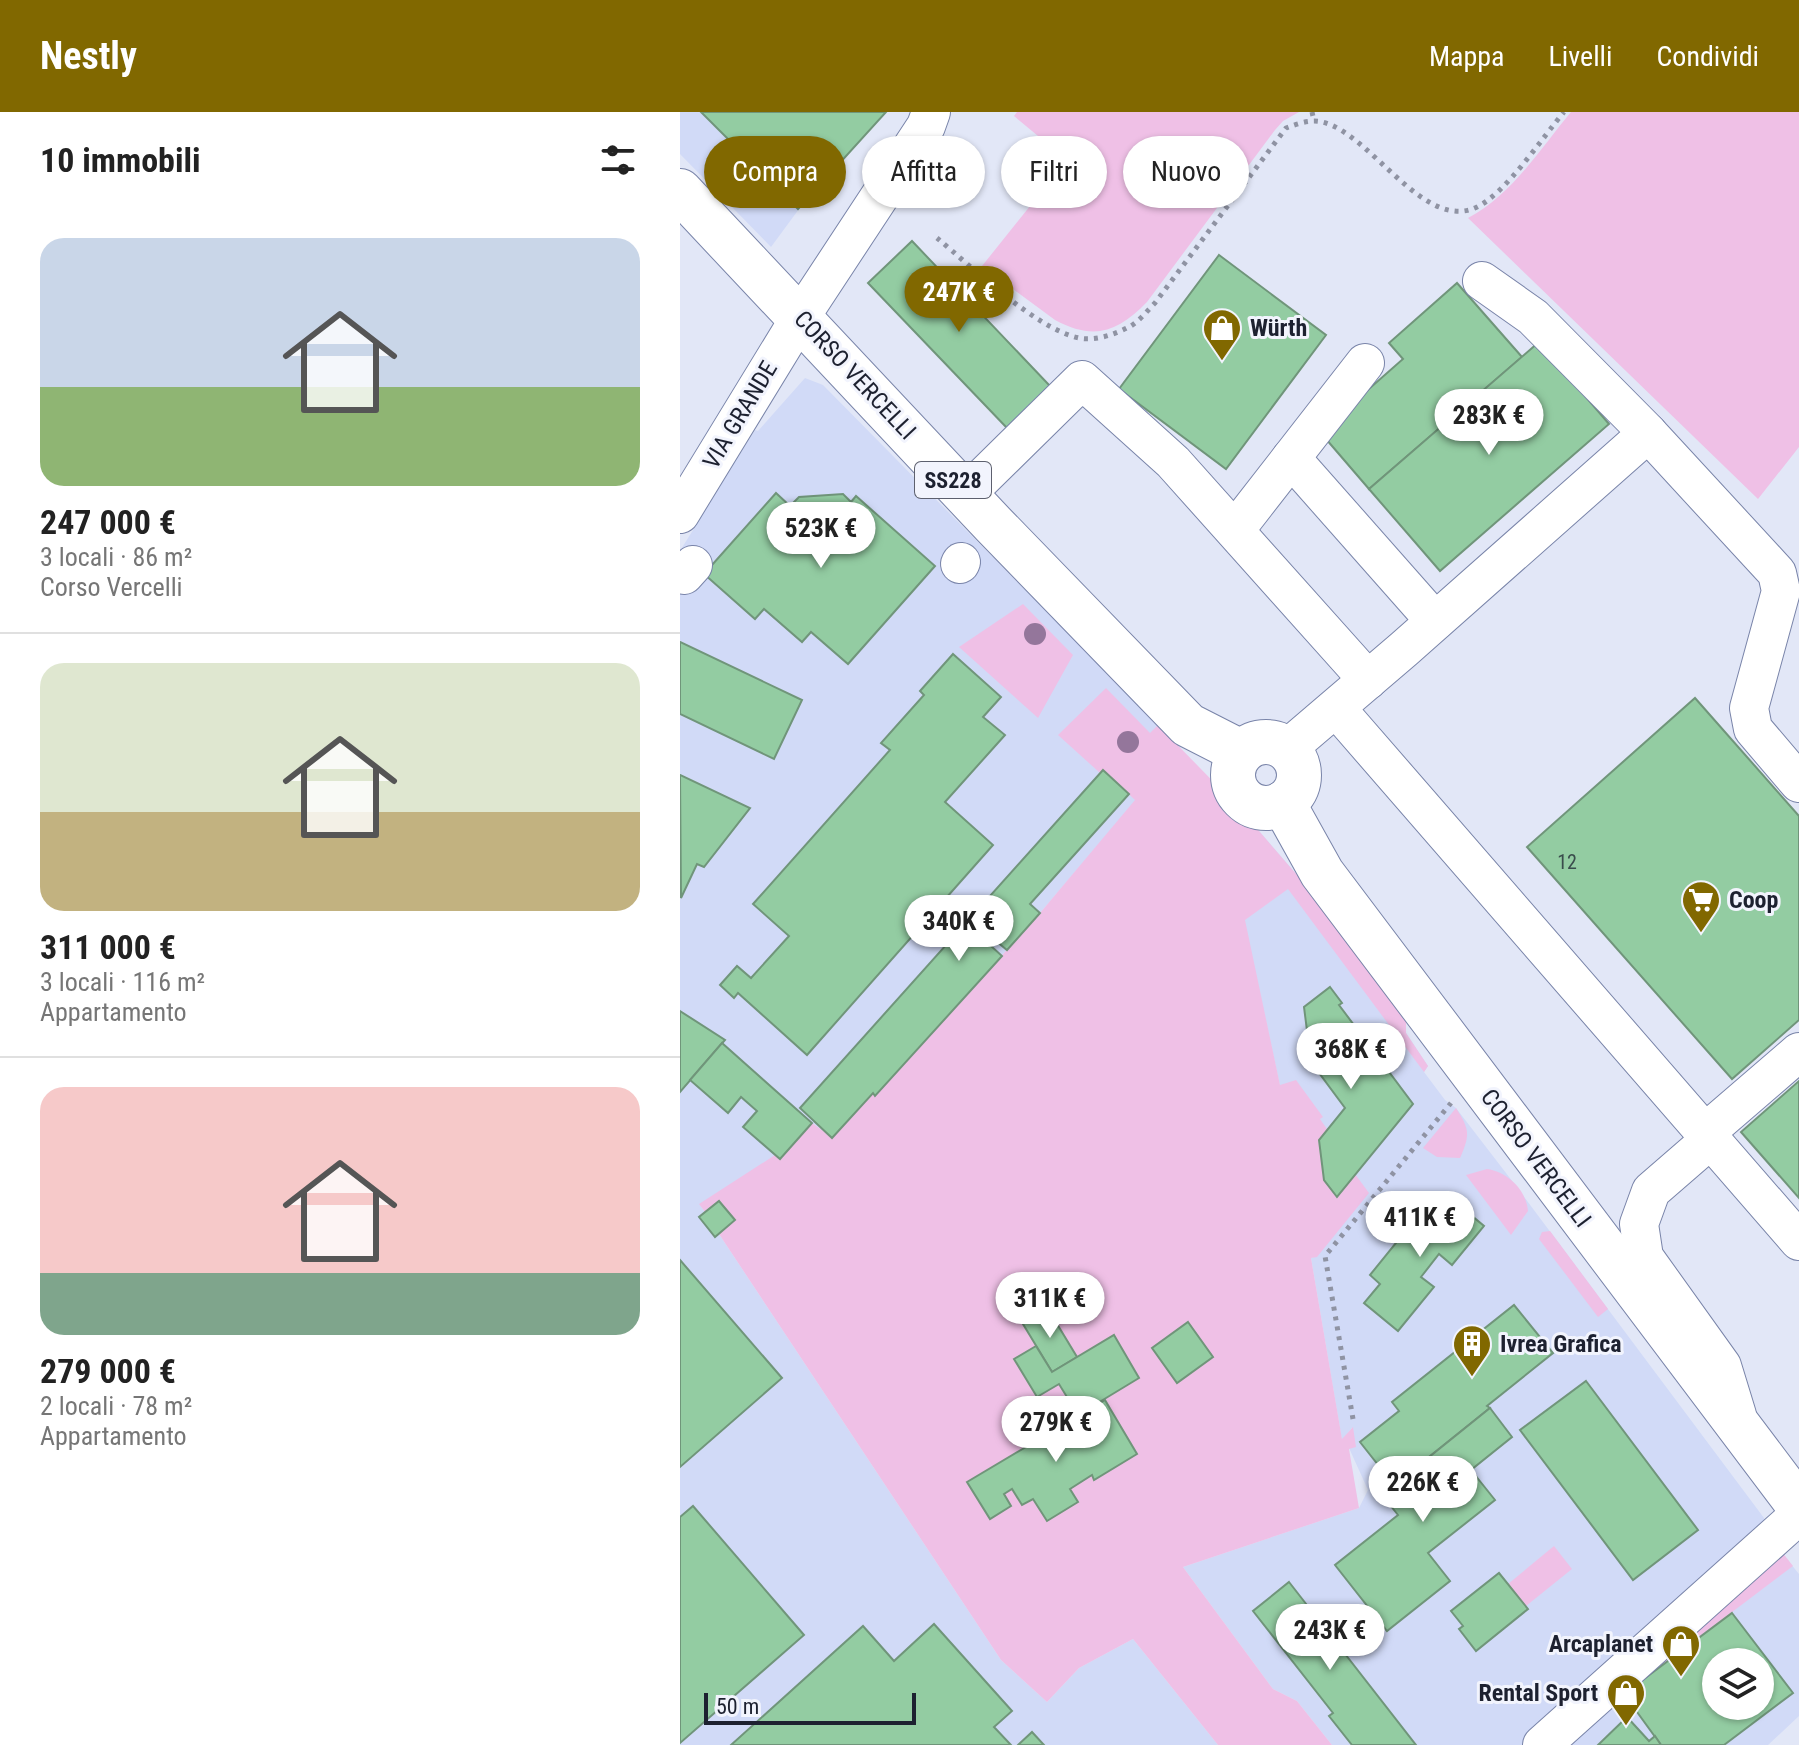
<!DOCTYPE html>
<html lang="it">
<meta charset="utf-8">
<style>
body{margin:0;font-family:"Roboto Condensed",sans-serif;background:#f6f6f6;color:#222;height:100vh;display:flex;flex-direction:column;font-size:30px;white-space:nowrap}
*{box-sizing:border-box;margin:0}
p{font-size:26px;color:#767676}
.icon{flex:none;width:44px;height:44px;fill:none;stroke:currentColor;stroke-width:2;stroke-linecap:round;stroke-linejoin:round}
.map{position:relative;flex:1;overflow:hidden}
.sheet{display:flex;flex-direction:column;background:#fff;width:680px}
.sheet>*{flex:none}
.banner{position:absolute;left:24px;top:24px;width:760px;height:72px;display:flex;gap:16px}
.tools{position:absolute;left:1022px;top:1536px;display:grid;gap:16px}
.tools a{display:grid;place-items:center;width:72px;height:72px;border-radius:50%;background:#fff;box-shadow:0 2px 6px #0004;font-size:40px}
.scale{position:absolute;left:24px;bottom:20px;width:212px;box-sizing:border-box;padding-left:8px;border:4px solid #1d2130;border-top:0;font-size:22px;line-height:28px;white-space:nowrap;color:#1d2130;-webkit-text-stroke:6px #f2f4fd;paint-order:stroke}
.price{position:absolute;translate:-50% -68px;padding:0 18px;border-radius:28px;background:#fff;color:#222;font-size:26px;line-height:52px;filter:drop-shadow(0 2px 4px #0008)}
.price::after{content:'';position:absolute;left:50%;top:48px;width:24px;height:18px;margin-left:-12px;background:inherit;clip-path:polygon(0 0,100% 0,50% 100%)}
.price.selected{background:#816800;color:#fff}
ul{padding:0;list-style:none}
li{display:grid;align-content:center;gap:16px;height:424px;padding:0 40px}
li+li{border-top:2px solid #e0e0e0}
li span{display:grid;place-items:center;height:248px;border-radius:24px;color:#555}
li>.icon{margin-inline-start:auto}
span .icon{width:144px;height:144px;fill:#fffc;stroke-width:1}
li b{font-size:34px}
h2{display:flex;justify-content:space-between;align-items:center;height:96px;padding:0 40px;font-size:34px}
.tag{padding:0 28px;border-radius:36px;background:#fff;box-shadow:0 2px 6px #0004;font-size:28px;line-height:72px}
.tag.selected{background:#816800;color:#fff}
header{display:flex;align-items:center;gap:48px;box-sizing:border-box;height:112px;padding:0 40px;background:#816800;color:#fff}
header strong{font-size:38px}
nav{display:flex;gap:44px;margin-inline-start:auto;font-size:28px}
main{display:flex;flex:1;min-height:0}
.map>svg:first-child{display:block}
.built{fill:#d1daf7;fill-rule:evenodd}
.green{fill:#efc0e6}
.building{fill:#93cca2;stroke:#70957a;stroke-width:2;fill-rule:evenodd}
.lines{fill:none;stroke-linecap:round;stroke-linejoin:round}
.minor-casing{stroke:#7984a9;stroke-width:40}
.major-casing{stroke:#7984a9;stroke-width:46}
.path{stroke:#8f93a3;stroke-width:5;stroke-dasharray:4 6;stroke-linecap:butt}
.minor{stroke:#fff;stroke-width:38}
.major{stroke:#fff;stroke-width:44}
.tree{fill:#94769b}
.labels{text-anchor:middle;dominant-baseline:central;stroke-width:6;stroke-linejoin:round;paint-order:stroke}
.number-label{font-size:20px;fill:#3a4c4c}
.shield{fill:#f2f4fd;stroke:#5d606e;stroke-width:2}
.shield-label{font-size:22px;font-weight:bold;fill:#1d2130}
.poi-label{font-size:24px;font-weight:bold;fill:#1d2130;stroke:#f2f4fd;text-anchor:start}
.street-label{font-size:24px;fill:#1d2130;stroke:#f2f4fd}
</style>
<header>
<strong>Nestly</strong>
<nav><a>Mappa</a><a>Livelli</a><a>Condividi</a></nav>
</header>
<main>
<section class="sheet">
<h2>10 immobili<svg class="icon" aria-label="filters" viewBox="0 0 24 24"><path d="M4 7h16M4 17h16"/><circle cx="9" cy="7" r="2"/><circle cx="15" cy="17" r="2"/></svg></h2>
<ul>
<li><span style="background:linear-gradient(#c9d6e8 60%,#8fb573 0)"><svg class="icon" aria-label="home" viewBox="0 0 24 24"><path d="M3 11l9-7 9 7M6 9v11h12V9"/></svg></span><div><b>247 000 €</b><p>3 locali · 86 m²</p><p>Corso Vercelli</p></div></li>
<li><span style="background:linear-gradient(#dfe7d0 60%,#c2b280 0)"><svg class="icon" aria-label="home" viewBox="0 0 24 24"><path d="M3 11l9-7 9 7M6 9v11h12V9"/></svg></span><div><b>311 000 €</b><p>3 locali · 116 m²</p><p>Appartamento</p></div></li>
<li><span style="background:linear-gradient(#f6c9c9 75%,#7fa58c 0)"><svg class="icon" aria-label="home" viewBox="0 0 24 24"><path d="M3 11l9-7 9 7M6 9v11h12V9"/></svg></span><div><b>279 000 €</b><p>2 locali · 78 m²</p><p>Appartamento</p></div></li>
</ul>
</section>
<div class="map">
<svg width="1119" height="1633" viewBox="0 0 1119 1633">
<rect width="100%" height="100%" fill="#e2e7f7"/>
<g class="built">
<path d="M 0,0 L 206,0 L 119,97 L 91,135 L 0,42 Z"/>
<path d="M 125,266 L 143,273 L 501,636 L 360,801 L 195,984 L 192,982 L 152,1026 L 132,1011 L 100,1047 L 20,1093 L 25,1100 L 19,1105 L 34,1124 L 39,1122 L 321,1548 L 367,1590 L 399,1556 L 453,1527 L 538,1633 L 0,1633 L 0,439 L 75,318 L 78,319 Z"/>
<path d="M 560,697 L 617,763 L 726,910 L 726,921 L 748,954 L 744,960 L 765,988 L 776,996 L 836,1074 L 1084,1406 L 1084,1419 L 1119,1462 L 1119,1604 L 1088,1633 L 652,1633 L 617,1589 L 593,1577 L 503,1455 L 679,1396 L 688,1378 L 669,1336 L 672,1316 L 662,1328 L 631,1146 L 637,1144 L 564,808 ZM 1036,1550 L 1080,1550 L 1080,1594 L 1036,1594 Z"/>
</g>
<g class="green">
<path d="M 337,0 L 619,0 L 603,9 L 595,18 L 467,190 C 438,220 414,229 375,208 L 302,154 L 387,48 L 334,4 Z"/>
<path d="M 891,0 L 1119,0 L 1119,335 L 1078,387 L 788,106 C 832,83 860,37 891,0 Z"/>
<path d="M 343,492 L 393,543 L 358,606 L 279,535 Z"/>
<path d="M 426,576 L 470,621 L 478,613 L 560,697 L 617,763 L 726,910 L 726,921 L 748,954 L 744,960 L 608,777 L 565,808 L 600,973 L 616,968 L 643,1005 L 640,1007 L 647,1017 L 639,1028 L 644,1068 L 675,1062 L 689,1081 L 637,1145 L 631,1146 L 662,1327 L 673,1315 L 676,1335 L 669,1337 L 679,1396 L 503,1455 L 593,1577 L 617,1589 L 652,1633 L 538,1633 L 453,1527 L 399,1556 L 367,1590 L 321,1548 L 39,1122 L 55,1108 L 40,1089 L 25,1100 L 19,1092 L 95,1043 L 101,1047 L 132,1011 L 152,1025 L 193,981 L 196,983 L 360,801 L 455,688 L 423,658 L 420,661 L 378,623 Z"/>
<path d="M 776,996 C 790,1018 790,1023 780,1046 L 757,1045 L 743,1036 Z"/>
<path d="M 807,1057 C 828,1060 846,1078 848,1099 L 831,1123 L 786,1063 Z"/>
<path d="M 870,1119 L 928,1197 L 918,1205 L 859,1127 L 862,1120 Z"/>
<path d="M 874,1434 L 892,1457 L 846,1494 L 828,1472 Z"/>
<path d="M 1102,1440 L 1113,1454 L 944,1582 Z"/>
</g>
<g class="building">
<path d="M 21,0 L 206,0 L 118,97 Z"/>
<path d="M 232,129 L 370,274 L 327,316 L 188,171 Z"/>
<path d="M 539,143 L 646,223 L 546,357 L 439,277 Z"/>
<path d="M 777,171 L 842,245 L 689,377 L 640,320 L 723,247 L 709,231 Z"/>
<path d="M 859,230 L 929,312 L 760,459 L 689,377 Z"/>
<path d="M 96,381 L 110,394 L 119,385 L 163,382 L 171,390 L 176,384 L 255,454 L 168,552 L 131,520 L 122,530 L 84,497 L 75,507 L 24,462 Z"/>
<path d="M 0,530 L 122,588 L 94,647 L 0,602 Z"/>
<path d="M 273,542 L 321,585 L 303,605 L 325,623 L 265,690 L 313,733 L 127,943 L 58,881 L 54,886 L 40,873 L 57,854 L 71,866 L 109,824 L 73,792 L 210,638 L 201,631 L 244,583 L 240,579 Z"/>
<path d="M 1015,586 L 1119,704 L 1119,908 L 1052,967 L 847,735 Z"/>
<path d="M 423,658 L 449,682 L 350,792 L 360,801 L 327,838 L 316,829 L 311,834 L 322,844 L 195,984 L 193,981 L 152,1026 L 120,996 Z"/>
<path d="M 0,663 L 70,696 L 24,755 L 17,752 L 1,786 Z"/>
<path d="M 650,875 L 662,891 L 659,893 L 733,992 L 657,1085 L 644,1068 L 639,1028 L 665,996 L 631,950 L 624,895 Z"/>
<path d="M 0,899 L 45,928 L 0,980 Z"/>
<path d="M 42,931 L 132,1011 L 100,1047 L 63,1015 L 77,999 L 61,985 L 48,1001 L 10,968 Z"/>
<path d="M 1119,969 L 1119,1086 L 1061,1020 Z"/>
<path d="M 768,1084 L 804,1114 L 772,1153 L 759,1142 L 741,1165 L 754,1175 L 718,1219 L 684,1191 L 700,1172 L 690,1163 L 750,1089 L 759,1096 Z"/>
<path d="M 39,1089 L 55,1108 L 35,1125 L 19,1105 Z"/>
<path d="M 0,1148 L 102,1266 L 0,1355 Z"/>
<path d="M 834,1193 L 873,1241 L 807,1294 L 810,1296 L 714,1373 L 680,1330 L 719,1299 L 712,1290 Z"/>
<path d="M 368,1197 L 397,1245 L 372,1260 L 343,1212 Z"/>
<path d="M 508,1210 L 533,1245 L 497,1271 L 472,1236 Z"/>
<path d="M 434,1223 L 459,1266 L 398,1303 L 379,1272 L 357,1285 L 334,1247 L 356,1234 L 372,1260 Z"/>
<path d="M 906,1269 L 1018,1418 L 953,1468 L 840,1318 Z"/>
<path d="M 425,1288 L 457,1342 L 414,1368 L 412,1363 L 390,1377 L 398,1390 L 367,1409 L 353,1387 L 342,1393 L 332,1377 L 324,1382 L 331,1394 L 310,1407 L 287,1370 Z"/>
<path d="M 810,1296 L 832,1325 L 791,1358 L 815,1388 L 748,1441 L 770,1469 L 707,1519 L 655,1453 L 718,1403 L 702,1383 Z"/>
<path d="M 13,1394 L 124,1523 L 0,1631 L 0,1405 Z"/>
<path d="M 819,1461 L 848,1497 L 796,1539 L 779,1517 L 783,1514 L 771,1499 Z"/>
<path d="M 609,1470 L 736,1633 L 672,1633 L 649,1604 L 653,1601 L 573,1499 Z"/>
<path d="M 1052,1501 L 1113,1581 L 1044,1633 L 981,1633 L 944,1582 ZM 1036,1550 L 1080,1550 L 1080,1594 L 1036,1594 Z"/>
<path d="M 254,1512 L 332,1599 L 314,1615 L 331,1633 L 51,1633 L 183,1514 L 214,1549 Z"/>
<path d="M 947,1605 L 969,1629 L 975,1624 L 981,1633 L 918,1633 Z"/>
<path d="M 352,1620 L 364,1633 L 338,1633 Z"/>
</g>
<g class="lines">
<defs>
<g id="minor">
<path d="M 802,169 L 853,205 L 968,321 L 1097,461 L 1101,479 L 1069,596 L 1073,617 L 1119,671"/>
<path d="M 611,346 L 755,509"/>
<path d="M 286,382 L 402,268 L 493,350 L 688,568"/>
<path d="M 0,402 L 121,204 L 246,14 L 251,0"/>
<path d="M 555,418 L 685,251"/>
<path d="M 280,452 L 281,450"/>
<path d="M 4,463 L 13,453"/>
<path d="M 656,596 L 1119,1129"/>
<path d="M 607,637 L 724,537 L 968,321"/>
<path d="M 1025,1021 L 1119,940"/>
<path d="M 1031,1027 L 971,1079 L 959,1112 L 964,1145 L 1042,1254 L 1057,1303"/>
<path d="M 862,1633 L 1119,1403"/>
</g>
<g id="major">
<path d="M 0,79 L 313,412 L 508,613 L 561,640"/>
<circle cx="586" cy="663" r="33"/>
<path d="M 603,691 L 642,761 L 1119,1394"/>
</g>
</defs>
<use href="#minor" class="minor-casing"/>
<use href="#major" class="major-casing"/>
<g class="path">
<path d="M 632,0 L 634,9"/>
<path d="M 257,126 C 292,155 356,217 399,226 C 415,229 433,223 447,216 C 458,211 467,199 475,191 L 606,16 C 617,12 630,7 642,10 C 691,21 744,121 797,95 C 826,81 862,26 884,0"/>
<path d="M 673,1307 L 645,1144 L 771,991"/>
</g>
<use href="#minor" class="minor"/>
<use href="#major" class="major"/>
</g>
<g class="tree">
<circle cx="355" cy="522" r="11"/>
<circle cx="448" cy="630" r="11"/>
</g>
<defs>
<symbol id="shop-pin" viewBox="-11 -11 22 30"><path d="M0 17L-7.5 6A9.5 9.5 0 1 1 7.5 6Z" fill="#816800" stroke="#f2f4fd"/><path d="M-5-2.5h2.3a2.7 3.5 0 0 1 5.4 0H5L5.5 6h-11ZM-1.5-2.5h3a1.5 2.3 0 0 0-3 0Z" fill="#fff"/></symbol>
<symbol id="supermarket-pin" viewBox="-11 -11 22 30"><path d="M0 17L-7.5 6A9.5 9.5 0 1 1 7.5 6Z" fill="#816800" stroke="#f2f4fd"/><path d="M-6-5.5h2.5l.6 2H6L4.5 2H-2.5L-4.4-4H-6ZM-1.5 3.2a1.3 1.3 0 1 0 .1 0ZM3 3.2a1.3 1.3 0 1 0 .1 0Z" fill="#fff"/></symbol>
<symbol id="building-pin" viewBox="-11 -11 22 30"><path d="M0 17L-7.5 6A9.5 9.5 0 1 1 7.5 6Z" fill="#816800" stroke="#f2f4fd"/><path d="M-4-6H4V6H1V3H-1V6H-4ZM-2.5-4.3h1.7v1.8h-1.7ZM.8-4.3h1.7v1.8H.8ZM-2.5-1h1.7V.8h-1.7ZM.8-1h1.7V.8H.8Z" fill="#fff"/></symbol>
</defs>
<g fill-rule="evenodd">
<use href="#shop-pin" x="520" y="194" width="44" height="60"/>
<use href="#supermarket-pin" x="999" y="766" width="44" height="60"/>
<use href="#building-pin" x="770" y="1210" width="44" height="60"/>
<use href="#shop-pin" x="979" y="1510" width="44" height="60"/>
<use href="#shop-pin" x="924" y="1559" width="44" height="60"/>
</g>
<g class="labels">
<g class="number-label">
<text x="887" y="750">12</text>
</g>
<rect class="shield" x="235" y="350" width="76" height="36" rx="6"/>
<g class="shield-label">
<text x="273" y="368">SS228</text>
</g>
<g class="poi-label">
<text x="570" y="216">Würth</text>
<text x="1049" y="788">Coop</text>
<text x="820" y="1232">Ivrea Grafica</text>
<text x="973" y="1532" text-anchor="end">Arcaplanet</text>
<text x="918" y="1581" text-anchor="end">Rental Sport</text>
</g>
<g class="street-label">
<text transform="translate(175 263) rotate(47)">CORSO VERCELLI</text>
<text transform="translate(60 303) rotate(-59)">VIA GRANDE</text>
<text transform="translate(856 1046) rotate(53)">CORSO VERCELLI</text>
</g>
</g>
</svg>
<div class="tools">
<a><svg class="icon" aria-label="layers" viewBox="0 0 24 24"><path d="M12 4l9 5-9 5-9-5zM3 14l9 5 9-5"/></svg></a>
</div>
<div class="scale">50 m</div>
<b class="price selected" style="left:279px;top:222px">247K €</b>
<b class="price" style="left:809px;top:345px">283K €</b>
<b class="price" style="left:141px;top:458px">523K €</b>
<b class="price" style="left:279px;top:851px">340K €</b>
<b class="price" style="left:671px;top:979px">368K €</b>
<b class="price" style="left:740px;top:1147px">411K €</b>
<b class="price" style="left:370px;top:1228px">311K €</b>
<b class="price" style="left:376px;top:1352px">279K €</b>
<b class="price" style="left:743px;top:1412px">226K €</b>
<b class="price" style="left:650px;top:1560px">243K €</b>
<div class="banner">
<a class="tag selected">Compra</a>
<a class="tag">Affitta</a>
<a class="tag">Filtri</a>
<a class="tag">Nuovo</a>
</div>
</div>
</main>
